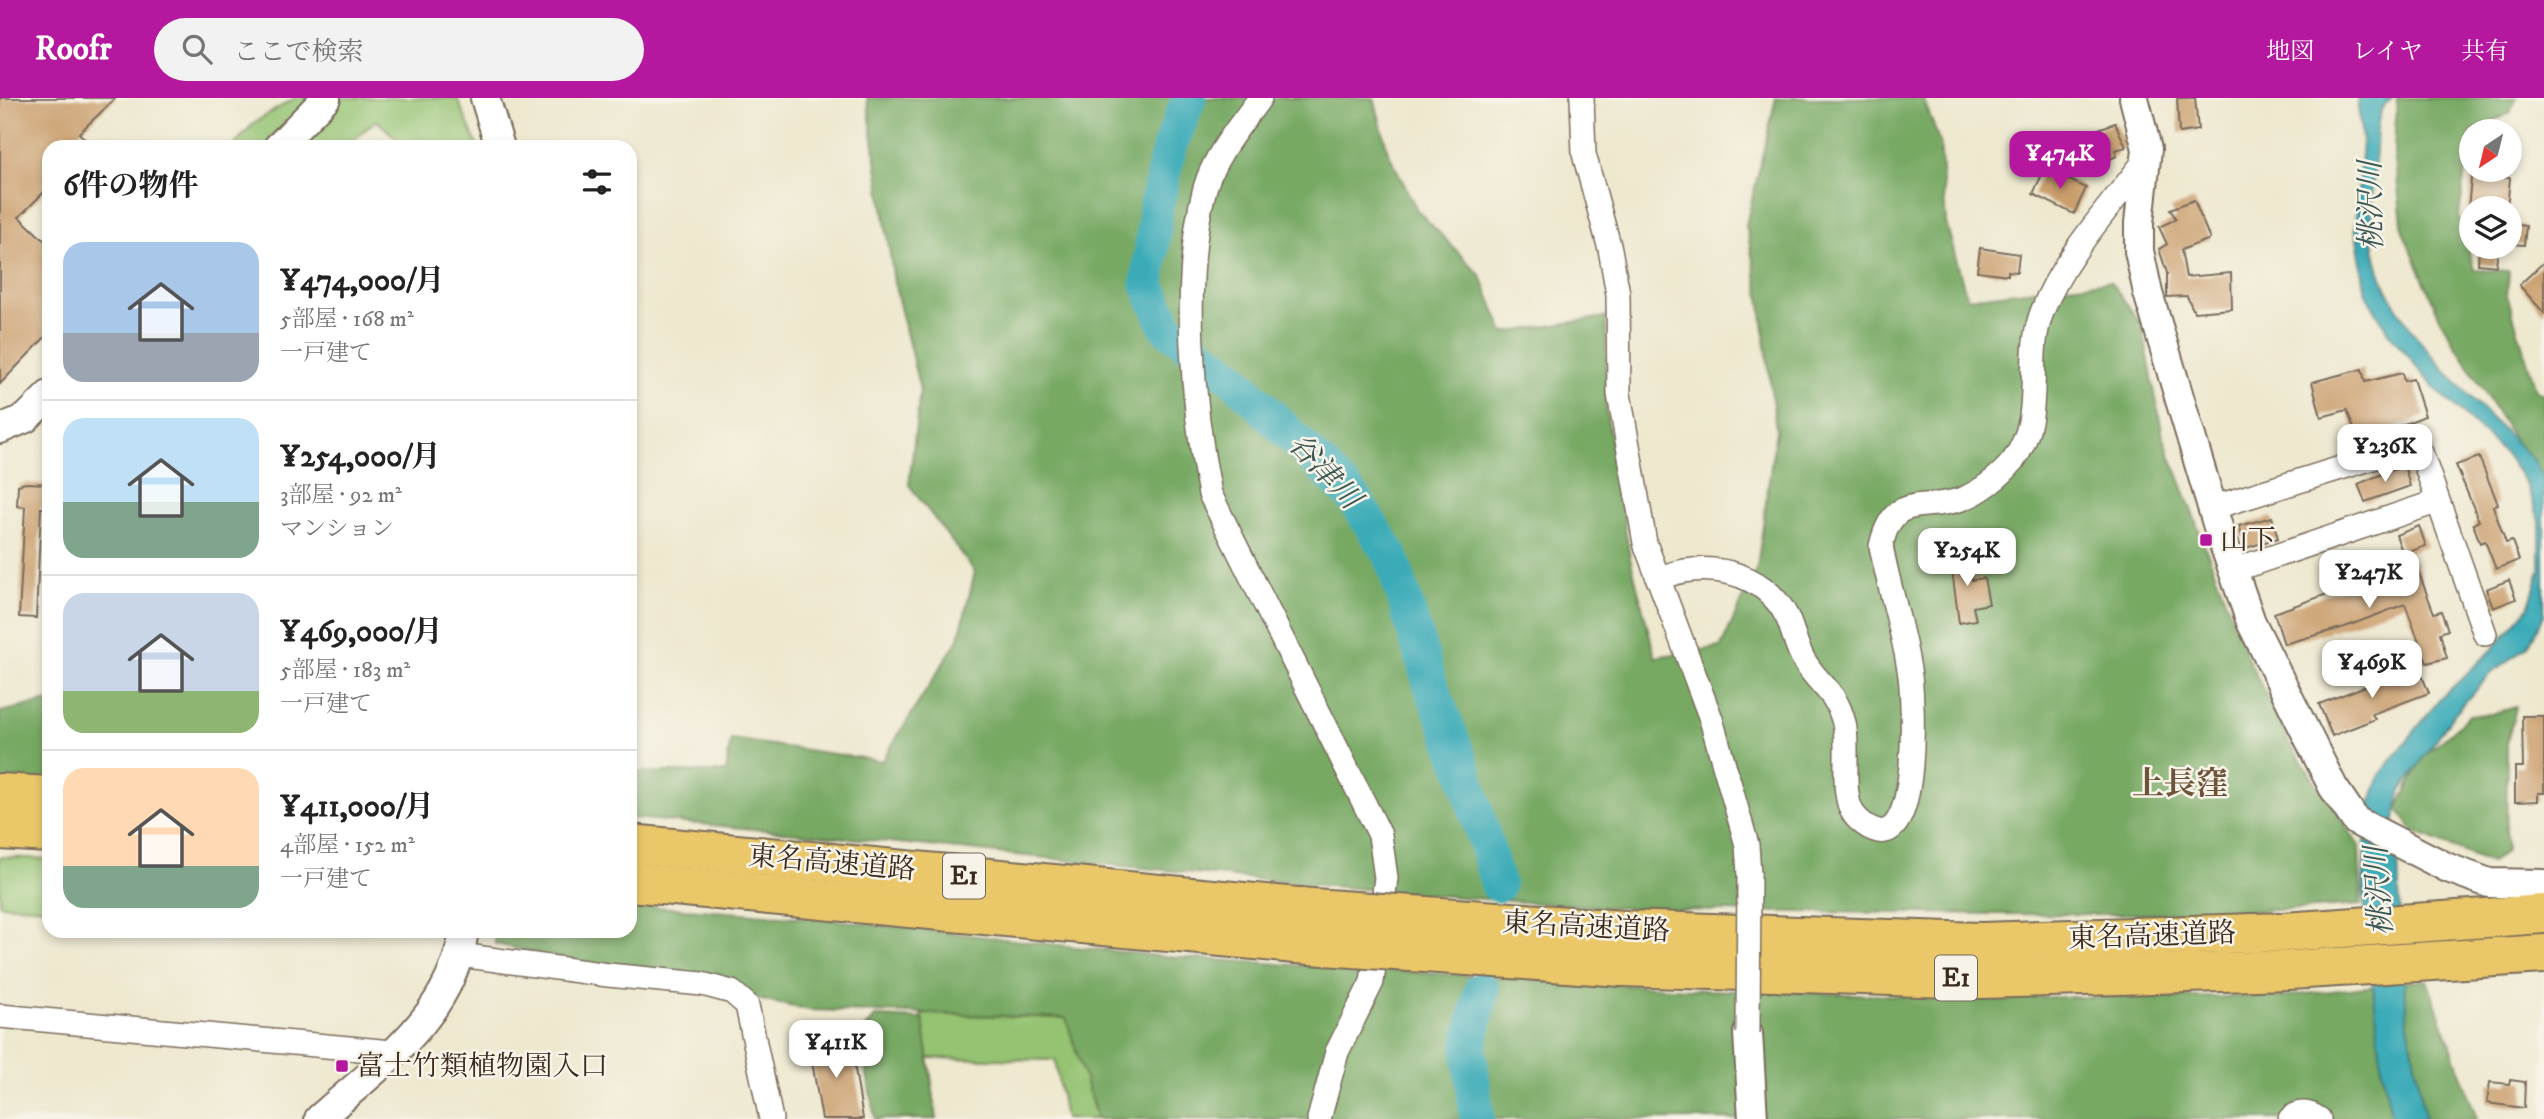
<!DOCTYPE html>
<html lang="ja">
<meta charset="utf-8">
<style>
body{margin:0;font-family:"IM FELL DW Pica","Noto Serif JP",serif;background:#f2f2f2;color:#222;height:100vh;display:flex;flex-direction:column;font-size:26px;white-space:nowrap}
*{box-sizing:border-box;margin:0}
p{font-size:23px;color:#767676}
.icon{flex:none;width:38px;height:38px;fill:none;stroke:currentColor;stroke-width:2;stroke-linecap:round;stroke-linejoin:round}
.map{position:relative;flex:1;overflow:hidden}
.sheet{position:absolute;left:42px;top:42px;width:595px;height:798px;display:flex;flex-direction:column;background:#fff;border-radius:21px;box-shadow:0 4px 10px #0003}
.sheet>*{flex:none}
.needle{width:46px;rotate:215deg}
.fabs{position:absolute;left:2459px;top:21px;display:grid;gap:14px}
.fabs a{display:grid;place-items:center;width:63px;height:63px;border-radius:50%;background:#fff;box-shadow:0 4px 10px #0003;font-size:35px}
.price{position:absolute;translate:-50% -60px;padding:0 16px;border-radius:14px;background:#fff;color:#222;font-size:23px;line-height:46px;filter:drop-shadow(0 2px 4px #0008)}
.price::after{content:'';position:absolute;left:50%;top:42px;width:21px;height:16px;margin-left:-10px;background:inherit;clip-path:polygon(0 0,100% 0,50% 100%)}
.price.active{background:#b5179e;color:#fff}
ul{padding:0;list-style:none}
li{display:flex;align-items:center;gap:21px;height:175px;padding:0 21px}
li+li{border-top:2px solid #e0e0e0}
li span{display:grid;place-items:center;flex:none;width:196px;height:140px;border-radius:21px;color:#555}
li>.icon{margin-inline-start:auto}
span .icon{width:84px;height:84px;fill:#fffc;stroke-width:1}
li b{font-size:30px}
h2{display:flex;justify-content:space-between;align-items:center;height:84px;padding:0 21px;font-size:30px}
header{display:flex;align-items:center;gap:42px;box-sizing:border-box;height:98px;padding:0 35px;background:#b5179e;color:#fff}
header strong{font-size:33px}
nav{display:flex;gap:38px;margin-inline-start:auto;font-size:24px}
.search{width:490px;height:63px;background:#f2f2f2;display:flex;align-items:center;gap:18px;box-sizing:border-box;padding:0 24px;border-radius:38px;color:#767676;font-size:26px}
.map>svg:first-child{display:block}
.green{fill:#94c372;stroke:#687648;stroke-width:2}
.forest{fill:#77a964;stroke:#596a41;stroke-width:2}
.water{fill:#3babb8;stroke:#3b6a6b;stroke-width:2}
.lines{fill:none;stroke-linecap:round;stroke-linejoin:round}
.river{stroke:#3babb8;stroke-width:35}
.building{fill:#ca9e6d}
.minor-casing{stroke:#7a6c5c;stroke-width:26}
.tertiary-casing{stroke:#7a6c5c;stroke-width:32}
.motorway-casing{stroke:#7a6c5c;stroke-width:42}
.minor{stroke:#fff;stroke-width:23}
.tertiary{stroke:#fff;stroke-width:28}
.motorway{stroke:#eac769;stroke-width:38}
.minor-bridge-casing{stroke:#7a6c5c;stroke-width:26;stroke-linecap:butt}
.motorway-bridge-casing{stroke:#7a6c5c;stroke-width:42;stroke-linecap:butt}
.minor-bridge{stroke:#fff;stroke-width:23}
.motorway-bridge{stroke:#eac769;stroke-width:38}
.poi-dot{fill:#b5179e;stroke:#f7f3e8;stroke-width:2.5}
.labels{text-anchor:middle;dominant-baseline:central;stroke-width:5;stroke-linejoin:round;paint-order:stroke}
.shield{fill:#f7f3e8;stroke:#73665b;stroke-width:2}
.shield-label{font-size:26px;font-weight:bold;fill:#3b2a1e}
.poi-label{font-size:28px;fill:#3b2a1e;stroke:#f7f3e8;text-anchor:start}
.street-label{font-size:28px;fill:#3b2a1e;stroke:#f7f3e8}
.water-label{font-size:30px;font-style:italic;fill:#3b5754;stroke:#f7f3e8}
.quarter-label{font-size:32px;font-weight:bold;fill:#6d533a;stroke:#f7f3e8}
</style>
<header>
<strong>Roofr</strong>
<div class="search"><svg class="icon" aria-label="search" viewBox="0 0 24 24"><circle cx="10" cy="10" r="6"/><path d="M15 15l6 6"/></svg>ここで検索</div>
<nav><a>地図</a><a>レイヤ</a><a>共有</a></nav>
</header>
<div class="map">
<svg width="2544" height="1021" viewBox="0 0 2544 1021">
<rect width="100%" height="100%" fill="#f7f3e8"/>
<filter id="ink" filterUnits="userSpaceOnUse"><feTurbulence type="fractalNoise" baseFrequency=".0143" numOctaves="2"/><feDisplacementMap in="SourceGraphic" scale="14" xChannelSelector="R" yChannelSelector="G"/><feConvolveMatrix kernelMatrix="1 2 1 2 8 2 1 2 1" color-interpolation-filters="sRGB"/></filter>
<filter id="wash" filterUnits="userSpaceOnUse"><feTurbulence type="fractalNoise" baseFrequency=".00686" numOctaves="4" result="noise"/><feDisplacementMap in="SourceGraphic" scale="28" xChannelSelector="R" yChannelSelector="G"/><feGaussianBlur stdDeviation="1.57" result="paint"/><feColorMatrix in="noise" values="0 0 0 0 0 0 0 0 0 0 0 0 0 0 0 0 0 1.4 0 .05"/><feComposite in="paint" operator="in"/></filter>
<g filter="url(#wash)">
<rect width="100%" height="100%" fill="#eee8cf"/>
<g class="green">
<path d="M 295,0 L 457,0 L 478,49 L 406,49 L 376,22 L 346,49 L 232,49 L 255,24 Z"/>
<path d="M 0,759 L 49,761 L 49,810 L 0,807 Z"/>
<path d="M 922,916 L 1067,920 L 1097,1021 L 1065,1021 L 1055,962 L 928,960 Z"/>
</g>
<g class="forest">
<path d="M 867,0 L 1374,0 L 1388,54 L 1417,112 L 1481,178 L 1504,235 L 1606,219 L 1606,312 L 1630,460 L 1655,559 L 1721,549 L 1757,470 L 1776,332 L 1760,198 L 1746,127 L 1776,0 L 1923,0 L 1940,45 L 1946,125 L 1967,200 L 2110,183 L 2142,227 L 2163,338 L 2248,561 L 2290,646 L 2359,748 L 2361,807 C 2213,818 2065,817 1917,815 C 1786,814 1655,814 1524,804 C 1225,782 928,745 630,720 L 630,674 L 726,674 L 731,641 L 882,663 L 959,540 L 975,474 L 909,387 L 920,292 L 894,184 Z"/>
<path d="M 2397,0 L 2517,0 L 2509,15 L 2470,35 L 2459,118 L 2474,172 L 2509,173 L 2507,197 L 2536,292 L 2544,296 L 2544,390 L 2442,225 L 2403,133 L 2394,54 Z"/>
<path d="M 49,603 L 49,685 L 0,683 L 0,614 Z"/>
<path d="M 2516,609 L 2507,645 L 2506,752 L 2491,765 L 2414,734 L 2397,711 L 2422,660 L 2470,617 L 2492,616 Z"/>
<path d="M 630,807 L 824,821 L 1167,859 L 1705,892 L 1950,899 L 2279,899 L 2427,882 L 2477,1021 L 1097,1021 L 1066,920 L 809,912 L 495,846 L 495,833 L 630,833 Z"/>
<path d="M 875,919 L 923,921 L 937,1021 L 875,1021 L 860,937 Z"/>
</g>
<path class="water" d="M 2357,0 L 2393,0 C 2375,8 2377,37 2376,53 C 2372,92 2367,132 2379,170 C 2401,242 2484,310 2535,364 L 2544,381 L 2544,517 L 2528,548 L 2488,578 L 2454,616 L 2400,694 L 2394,728 L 2398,753 L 2401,852 L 2408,925 L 2425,1021 L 2392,1021 L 2382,973 L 2363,791 L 2366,718 L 2380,677 L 2440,601 L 2492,552 L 2528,510 L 2540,472 L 2540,423 L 2526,386 L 2507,358 L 2432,287 L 2388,234 L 2366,196 L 2355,128 L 2362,43 Z"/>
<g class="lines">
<g class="river">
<path d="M 1189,0 L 1169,51 L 1156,110 L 1148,187 L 1167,230 L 1231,278 L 1353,399 L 1391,458 L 1431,588 L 1463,669 L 1498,787"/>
<path d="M 1477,1021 L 1469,950 L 1482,891"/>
</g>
</g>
<g id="blocks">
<g class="building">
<path d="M 0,0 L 116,0 L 79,35 L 92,49 L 49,49 L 49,89 L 19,119 L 49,147 L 49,235 L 0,286 Z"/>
<path d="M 2177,0 L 2195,0 L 2198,32 L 2179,35 Z"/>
<path d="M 2115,25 L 2126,49 L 2115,52 L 2117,58 L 2095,68 L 2084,36 Z"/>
<path d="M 2045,70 L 2086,90 L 2074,116 L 2033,96 Z"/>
<path d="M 2472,72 L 2493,72 L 2493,78 L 2510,80 L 2507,110 L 2468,110 Z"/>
<path d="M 2194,102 L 2210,141 L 2181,152 L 2186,179 L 2231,175 L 2232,211 L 2194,214 L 2187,198 L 2167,199 L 2167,175 L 2159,151 L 2167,146 L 2159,129 L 2176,121 L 2170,111 Z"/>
<path d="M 2510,126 L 2526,128 L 2524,147 L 2510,146 Z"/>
<path d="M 2479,149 L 2498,149 L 2496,168 L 2478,166 Z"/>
<path d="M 1980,150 L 2019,156 L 2017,174 L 2008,173 L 2008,177 L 1977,173 Z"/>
<path d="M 2544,164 L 2544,215 L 2519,187 Z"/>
<path d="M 2362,271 L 2365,284 L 2402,275 L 2404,283 L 2413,281 L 2425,318 L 2376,337 L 2378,344 L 2361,349 L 2347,312 L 2321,319 L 2312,284 Z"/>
<path d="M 2479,359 L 2498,406 L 2493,408 L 2506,445 L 2512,443 L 2519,462 L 2496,471 L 2485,443 L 2480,445 L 2473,426 L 2479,423 L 2456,367 Z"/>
<path d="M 2404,367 L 2410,388 L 2365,404 L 2358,386 Z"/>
<path d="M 26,385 L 49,386 L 49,410 L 41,410 L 36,520 L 19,519 L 25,409 L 17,408 L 18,387 Z"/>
<path d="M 2272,419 L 2278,440 L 2246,450 L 2239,428 Z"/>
<path d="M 2419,428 L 2426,448 L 2403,456 L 2396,437 Z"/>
<path d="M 1967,454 L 1972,482 L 1984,480 L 1989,506 L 1973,509 L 1976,522 L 1959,525 L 1950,457 Z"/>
<path d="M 2414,462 L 2434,515 L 2441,513 L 2448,532 L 2440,535 L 2447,560 L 2427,565 L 2405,506 L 2345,529 L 2284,546 L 2274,515 L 2392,473 L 2391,471 Z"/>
<path d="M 2509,482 L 2516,501 L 2493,510 L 2486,491 Z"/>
<path d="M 2418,568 L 2429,595 L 2372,616 L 2375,621 L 2332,638 L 2319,606 Z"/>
<path d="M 2522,618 L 2544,618 L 2544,695 L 2538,695 L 2538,703 L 2515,704 L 2515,669 L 2523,669 Z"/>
<path d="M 850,940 L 863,1021 L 822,1021 L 809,947 Z"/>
<path d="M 2510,982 L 2525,984 L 2524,1010 L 2487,1005 L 2490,984 L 2509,986 Z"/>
</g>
</g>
</g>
<g filter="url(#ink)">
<use href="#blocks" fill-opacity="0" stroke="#7a6c5c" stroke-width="2"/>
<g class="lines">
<defs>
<g id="minor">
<path d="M 1260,0 C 1240,28 1215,56 1205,90 C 1181,178 1192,308 1210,396 L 1380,737 L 1386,780 L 1372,884 L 1337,954 L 1319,1021"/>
<path d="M 1582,0 L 1584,56 L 1610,151 L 1618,196 L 1619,296 L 1645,445 L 1711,621 L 1747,747 L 1749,776"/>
<path d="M 2212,410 L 2418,346 L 2485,536"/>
<path d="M 2234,472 L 2436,404"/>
<path d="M 1658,481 C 1702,461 1764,472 1787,519 C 1794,534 1796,550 1805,564 C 1821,590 1835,591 1844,625 C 1850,650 1840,694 1853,715 C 1858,723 1869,731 1878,733 C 1920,742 1913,602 1910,578 C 1904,534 1889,491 1881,448 C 1894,392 1922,415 1962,401 C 1981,394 2001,378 2013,363 C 2047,317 2023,264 2042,214 C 2062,161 2109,110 2143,65"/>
<path d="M 460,857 L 608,877 L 702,886 L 732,894 L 747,907 L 771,1021"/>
<path d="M 0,918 L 392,954"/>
<path d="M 2290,1021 C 2299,1012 2309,1014 2319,1021"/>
</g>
<g id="tertiary">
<path d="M 485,0 L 500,49"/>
<path d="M 2134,0 L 2147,51 L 2139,125 L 2139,153 L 2148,195 L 2218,429 L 2251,524 L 2333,689 L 2356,723 L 2448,770 L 2489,785 L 2544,786"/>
<path d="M 278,49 L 326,0"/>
<path d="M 0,331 L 26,320 L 49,297"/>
<path d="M 1748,935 L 1753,1021"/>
<path d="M 319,1021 C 380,966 451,920 464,833"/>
</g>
<g id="motorway">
<path d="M 0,695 L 49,698"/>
<path d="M 0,732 L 49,735"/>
<path d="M 630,746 L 1298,809"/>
<path d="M 630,784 L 1296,846"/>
<path d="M 1624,832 L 1981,844 L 2284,834 L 2544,816"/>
<path d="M 1622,869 L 1981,881 L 2290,872 L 2544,856"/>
</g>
</defs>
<use href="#minor" class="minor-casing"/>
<use href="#tertiary" class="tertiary-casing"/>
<use href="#motorway" class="motorway-casing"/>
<use href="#minor" class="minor"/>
<use href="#tertiary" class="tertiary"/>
<use href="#motorway" class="motorway"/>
<defs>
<path id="minor-bridge" d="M 1748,935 L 1749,776"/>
<g id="motorway-bridge">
<path d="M 1298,809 L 1624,832"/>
<path d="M 1296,846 L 1622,869"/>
</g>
</defs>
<use href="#minor-bridge" class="minor-bridge-casing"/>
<use href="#motorway-bridge" class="motorway-bridge-casing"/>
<use href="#minor-bridge" class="minor-bridge"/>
<use href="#motorway-bridge" class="motorway-bridge"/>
</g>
</g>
<g class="poi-dot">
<rect x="2199" y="435" width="14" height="14" rx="3.5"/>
<rect x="335" y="961" width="14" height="14" rx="3.5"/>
</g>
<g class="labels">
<g class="shield">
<rect x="943" y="755.5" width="42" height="45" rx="5"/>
<rect x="1935" y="857.5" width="42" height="45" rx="5"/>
</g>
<g class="shield-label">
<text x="964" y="778">E1</text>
<text x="1956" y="880">E1</text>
</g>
<g class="poi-label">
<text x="2220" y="442">山下</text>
<text x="356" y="968">富士竹類植物園入口</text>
</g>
<g class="street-label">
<text transform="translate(832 765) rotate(5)">東名高速道路</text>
<text transform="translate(1586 829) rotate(3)">東名高速道路</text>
<text transform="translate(2152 838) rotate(-2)">東名高速道路</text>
</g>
<g class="water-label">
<text transform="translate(2372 108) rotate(-91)">桃沢川</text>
<text transform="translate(1324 374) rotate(47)">谷津川</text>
<text transform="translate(2380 793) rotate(-94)">桃沢川</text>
</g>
<g class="quarter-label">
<text x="2180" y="687">上長窪</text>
</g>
</g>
</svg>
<div class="fabs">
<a><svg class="needle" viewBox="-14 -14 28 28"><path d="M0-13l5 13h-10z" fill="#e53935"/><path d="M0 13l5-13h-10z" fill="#767676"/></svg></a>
<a><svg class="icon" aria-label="layers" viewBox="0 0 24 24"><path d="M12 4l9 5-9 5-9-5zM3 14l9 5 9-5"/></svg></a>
</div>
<b class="price active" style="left:2060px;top:93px">¥474K</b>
<b class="price" style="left:2385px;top:386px">¥236K</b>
<b class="price" style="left:1967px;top:490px">¥254K</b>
<b class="price" style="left:2369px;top:512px">¥247K</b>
<b class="price" style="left:2372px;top:602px">¥469K</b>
<b class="price" style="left:836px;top:982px">¥411K</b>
<section class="sheet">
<h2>6件の物件<svg class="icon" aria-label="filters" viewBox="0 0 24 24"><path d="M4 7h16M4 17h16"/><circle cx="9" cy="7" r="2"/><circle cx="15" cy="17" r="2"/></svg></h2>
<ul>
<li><span style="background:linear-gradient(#a9c7e8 65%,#9aa5b1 0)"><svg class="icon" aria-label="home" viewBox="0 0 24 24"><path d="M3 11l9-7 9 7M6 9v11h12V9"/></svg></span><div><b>¥474,000/月</b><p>5部屋 · 168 m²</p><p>一戸建て</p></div></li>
<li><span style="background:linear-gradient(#bfe0f5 60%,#7fa58c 0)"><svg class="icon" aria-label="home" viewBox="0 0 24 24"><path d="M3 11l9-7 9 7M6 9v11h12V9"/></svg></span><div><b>¥254,000/月</b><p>3部屋 · 92 m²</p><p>マンション</p></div></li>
<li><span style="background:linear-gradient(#c9d6e8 70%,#8fb573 0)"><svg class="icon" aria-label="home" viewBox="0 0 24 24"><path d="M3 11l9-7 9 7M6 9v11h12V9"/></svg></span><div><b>¥469,000/月</b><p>5部屋 · 183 m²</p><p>一戸建て</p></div></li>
<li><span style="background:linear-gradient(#ffd9b3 70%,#7fa58c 0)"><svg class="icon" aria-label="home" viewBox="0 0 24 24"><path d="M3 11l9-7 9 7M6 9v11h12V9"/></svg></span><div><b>¥411,000/月</b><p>4部屋 · 152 m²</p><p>一戸建て</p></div></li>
</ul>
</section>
</div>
